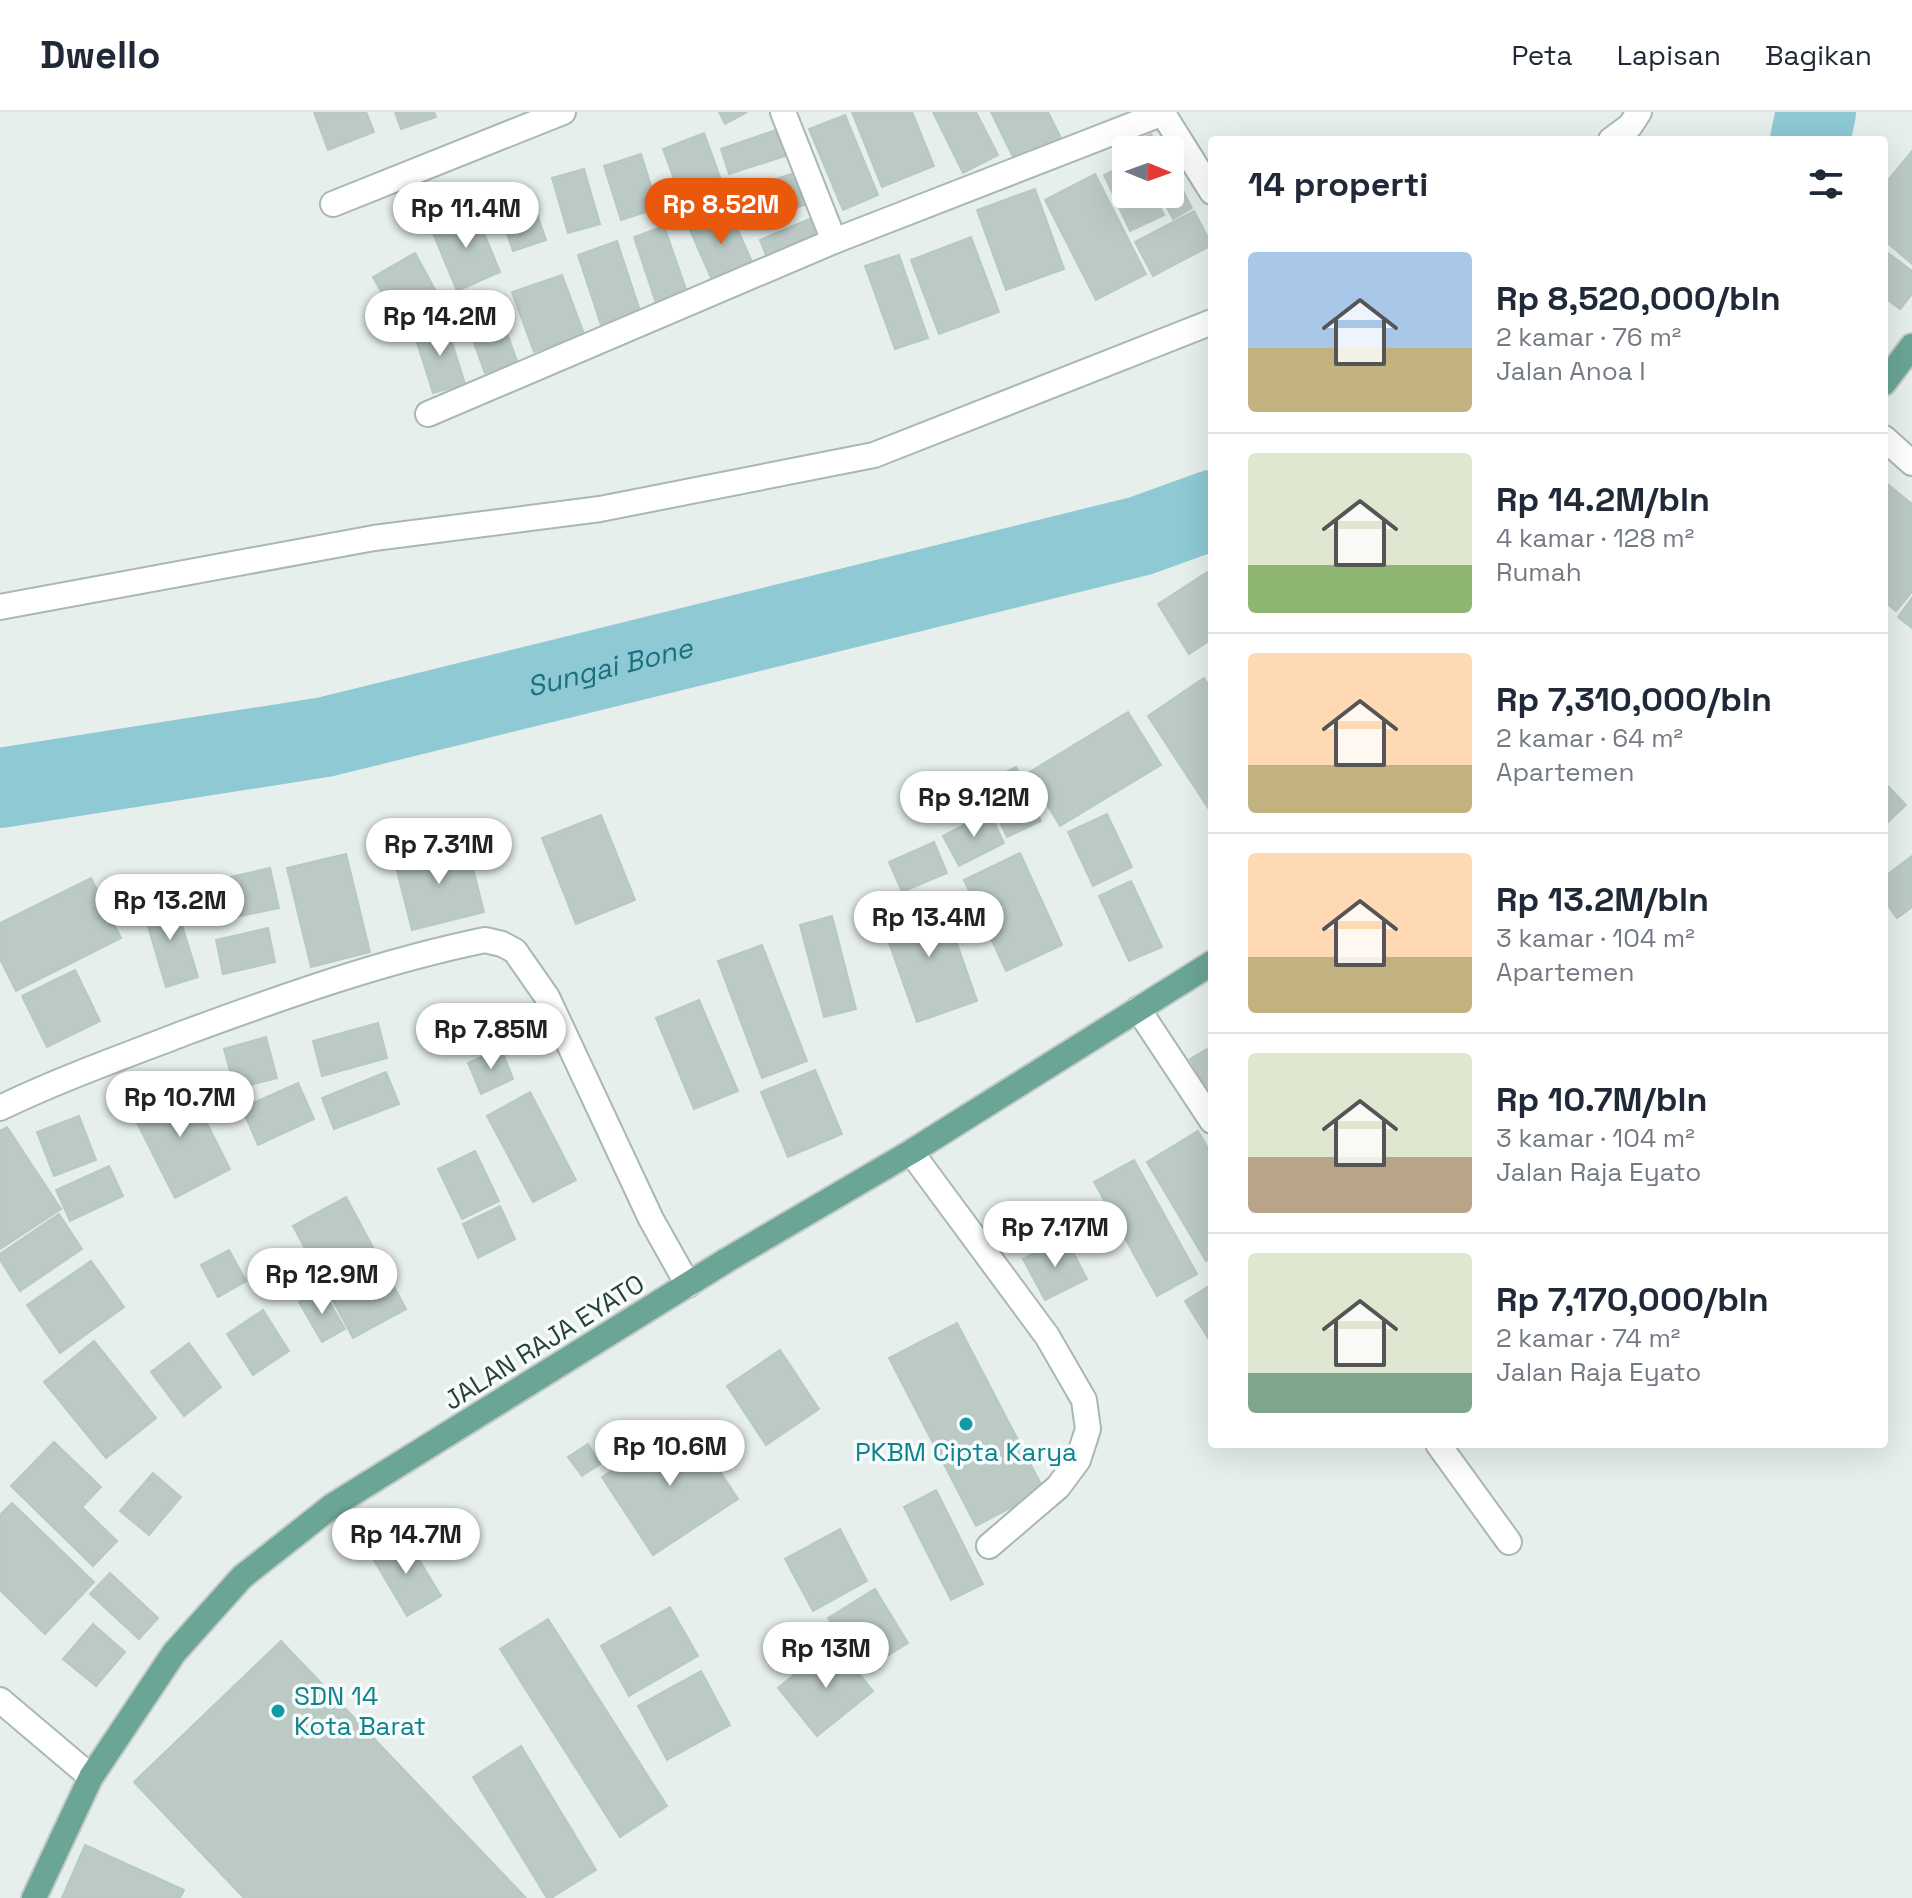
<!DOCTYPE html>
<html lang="id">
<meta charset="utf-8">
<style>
body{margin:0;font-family:"Space Grotesk",sans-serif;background:#f2f2f3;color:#1f2937;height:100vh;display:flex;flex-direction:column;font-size:30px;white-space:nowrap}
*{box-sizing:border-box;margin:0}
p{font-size:26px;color:#747a83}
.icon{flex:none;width:44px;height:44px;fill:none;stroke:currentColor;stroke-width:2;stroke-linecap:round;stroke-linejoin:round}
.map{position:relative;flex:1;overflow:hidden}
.side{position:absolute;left:1208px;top:24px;width:680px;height:1312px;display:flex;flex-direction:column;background:#fff;border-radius:8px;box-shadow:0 8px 32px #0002}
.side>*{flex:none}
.needle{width:52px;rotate:91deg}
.fabs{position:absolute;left:1112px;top:24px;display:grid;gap:16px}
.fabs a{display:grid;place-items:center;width:72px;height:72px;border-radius:8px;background:#fff;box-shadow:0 8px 32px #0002;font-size:40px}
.price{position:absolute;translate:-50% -68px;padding:0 18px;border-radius:28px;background:#fff;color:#222;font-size:26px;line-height:52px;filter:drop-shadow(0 2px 4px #0008)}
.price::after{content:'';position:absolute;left:50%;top:48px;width:24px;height:18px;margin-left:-12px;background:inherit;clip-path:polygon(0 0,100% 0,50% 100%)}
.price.on{background:#ea580c;color:#fff}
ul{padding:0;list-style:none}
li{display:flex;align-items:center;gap:24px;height:200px;padding:0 40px}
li+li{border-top:2px solid #e0e1e3}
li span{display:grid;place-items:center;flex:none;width:224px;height:160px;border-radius:8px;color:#555}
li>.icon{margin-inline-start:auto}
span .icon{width:96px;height:96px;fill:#fffc;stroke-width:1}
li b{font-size:34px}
h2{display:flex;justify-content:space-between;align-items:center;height:96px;padding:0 40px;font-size:34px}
header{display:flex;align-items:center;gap:48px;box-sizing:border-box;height:112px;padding:0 40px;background:#fff;border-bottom:2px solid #e0e1e3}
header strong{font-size:38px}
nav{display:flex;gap:44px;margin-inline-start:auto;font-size:28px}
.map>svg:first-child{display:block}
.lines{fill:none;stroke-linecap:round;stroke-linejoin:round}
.river{stroke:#8ec9d4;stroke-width:80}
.building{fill:#bbcac4;stroke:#b8c9c2;stroke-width:2}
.minor-casing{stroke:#a8b8b2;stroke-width:28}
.major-casing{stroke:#c2cac8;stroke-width:28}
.minor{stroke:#fff;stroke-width:24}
.major{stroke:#6aa596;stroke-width:24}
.culture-dot{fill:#0f9aa8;stroke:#f7fbf9;stroke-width:3}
.labels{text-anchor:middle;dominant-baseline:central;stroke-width:7;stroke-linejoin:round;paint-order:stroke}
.street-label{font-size:26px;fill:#24423a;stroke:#f7fbf9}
.culture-label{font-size:26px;fill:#0d838f;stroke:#f7fbf9}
.water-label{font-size:28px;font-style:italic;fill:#1c6f80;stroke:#f7fbf9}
</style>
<header>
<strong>Dwello</strong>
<nav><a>Peta</a><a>Lapisan</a><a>Bagikan</a></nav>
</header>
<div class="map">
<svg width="1912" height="1786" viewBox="0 0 1912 1786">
<rect width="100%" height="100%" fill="#e6efeb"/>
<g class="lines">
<g class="river">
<path d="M 1810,28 L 1816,0"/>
<path id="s1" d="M 0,676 L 325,625 L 1140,424 L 1212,398"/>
</g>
</g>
<g class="building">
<path d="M 314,0 L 366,0 L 374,20 L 328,38 Z"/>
<path d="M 395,0 L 434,0 L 436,5 L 401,17 Z"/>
<path d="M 719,0 L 747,0 L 725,12 Z"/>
<path d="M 852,0 L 912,0 L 934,54 L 882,75 Z"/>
<path d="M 933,0 L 976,0 L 998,43 L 963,61 Z"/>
<path d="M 991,0 L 1048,0 L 1062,28 L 1016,51 Z"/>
<path d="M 845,3 L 878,83 L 843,98 L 809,17 Z"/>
<path d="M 779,17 L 788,43 L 729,62 L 721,37 Z"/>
<path d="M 704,21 L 724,76 L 683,91 L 663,37 Z"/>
<path d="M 1151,22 L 1156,34 L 1149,38 L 1126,38 L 1125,49 L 1120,37 Z"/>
<path d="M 1912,39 L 1912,152 L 1884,128 L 1884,73 Z"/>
<path d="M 641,42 L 658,96 L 621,108 L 604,54 Z"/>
<path d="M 1126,52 L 1126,82 L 1154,82 L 1164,103 L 1130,119 L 1104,63 Z"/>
<path d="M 1170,53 L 1192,96 L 1173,107 L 1160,82 L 1170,82 Z"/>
<path d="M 584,57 L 600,112 L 568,121 L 552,66 Z"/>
<path d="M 800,59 L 810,91 L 746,112 L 735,81 Z"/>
<path d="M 1095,62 L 1146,162 L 1096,188 L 1045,88 Z"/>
<path d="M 528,76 L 546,128 L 513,139 L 495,88 Z"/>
<path d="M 1035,77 L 1064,157 L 1006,178 L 977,98 Z"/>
<path d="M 474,97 L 500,160 L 457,179 L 431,116 Z"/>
<path d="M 1194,99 L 1212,133 L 1153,164 L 1135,130 Z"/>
<path d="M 730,100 L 752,150 L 712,168 L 690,118 Z"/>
<path d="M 814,105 L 823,128 L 769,151 L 760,128 Z"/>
<path d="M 664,114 L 689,186 L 658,197 L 634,125 Z"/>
<path d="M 971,125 L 999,200 L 939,222 L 911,148 Z"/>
<path d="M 617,129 L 641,202 L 602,216 L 578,143 Z"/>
<path d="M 1884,138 L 1912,159 L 1912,182 L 1900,197 L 1884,185 Z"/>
<path d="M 415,141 L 437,181 L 395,204 L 373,165 Z"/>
<path d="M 899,143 L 928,226 L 895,237 L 865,154 Z"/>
<path d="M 562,163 L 584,222 L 534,240 L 512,180 Z"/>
<path d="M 497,194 L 517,249 L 485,261 L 465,206 Z"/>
<path d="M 446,211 L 465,272 L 433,281 L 414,221 Z"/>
<path d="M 1884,369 L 1912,392 L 1912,480 L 1896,499 L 1884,489 Z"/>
<path d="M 1212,457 L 1212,527 L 1189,542 L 1158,492 Z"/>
<path d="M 1912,486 L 1912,516 L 1898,505 Z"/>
<path d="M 1204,566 L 1212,578 L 1212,702 L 1148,604 Z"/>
<path d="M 1128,600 L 1161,653 L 1060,714 L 1028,661 Z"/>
<path d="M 1016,655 L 1041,709 L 1007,725 L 982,672 Z"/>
<path d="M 1884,670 L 1906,693 L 1884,714 Z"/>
<path d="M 989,700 L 1004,731 L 959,754 L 943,724 Z"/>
<path d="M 1107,702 L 1132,755 L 1093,774 L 1068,720 Z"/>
<path d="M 601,703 L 635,788 L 576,812 L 542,726 Z"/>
<path d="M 466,729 L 484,800 L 412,818 L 394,747 Z"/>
<path d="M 934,730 L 947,761 L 902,780 L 889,750 Z"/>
<path d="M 1020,741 L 1062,833 L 1006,859 L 964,768 Z"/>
<path d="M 346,742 L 370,840 L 311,855 L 287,756 Z"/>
<path d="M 1912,744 L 1912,795 L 1897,806 L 1884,788 L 1884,765 Z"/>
<path d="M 270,756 L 279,796 L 217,809 L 208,770 Z"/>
<path d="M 91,766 L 121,826 L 16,879 L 0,847 L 0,811 Z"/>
<path d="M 1131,769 L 1162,835 L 1129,849 L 1099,784 Z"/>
<path d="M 940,783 L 977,889 L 917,910 L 880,805 Z"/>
<path d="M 173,784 L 198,865 L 166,875 L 142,794 Z"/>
<path d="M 832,804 L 856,897 L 824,905 L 800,813 Z"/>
<path d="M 268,816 L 275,850 L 223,862 L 216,828 Z"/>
<path d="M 762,833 L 807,949 L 762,966 L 718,849 Z"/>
<path d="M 75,858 L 100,909 L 47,935 L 22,884 Z"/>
<path d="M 699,888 L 738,979 L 694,997 L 656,906 Z"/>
<path d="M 378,911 L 387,946 L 322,964 L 313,929 Z"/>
<path d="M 266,925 L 277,966 L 235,977 L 224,937 Z"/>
<path d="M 1212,934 L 1212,986 L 1190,947 Z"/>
<path d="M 501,936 L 513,967 L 481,982 L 468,951 Z"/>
<path d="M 815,958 L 842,1022 L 788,1045 L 761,980 Z"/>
<path d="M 386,960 L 399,992 L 334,1017 L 322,986 Z"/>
<path d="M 185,968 L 230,1057 L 175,1086 L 130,997 Z"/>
<path d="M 298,971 L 314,1007 L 258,1033 L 242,996 Z"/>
<path d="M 530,980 L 576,1068 L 533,1090 L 487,1004 Z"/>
<path d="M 79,1004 L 96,1048 L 54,1064 L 37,1020 Z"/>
<path d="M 7,1015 L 61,1097 L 0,1137 L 0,1019 Z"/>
<path d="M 1198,1019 L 1212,1043 L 1212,1145 L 1206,1149 L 1147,1050 Z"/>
<path d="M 475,1039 L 499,1089 L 462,1107 L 438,1057 Z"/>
<path d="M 1134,1048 L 1197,1162 L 1157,1184 L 1094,1070 Z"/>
<path d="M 109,1054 L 123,1084 L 70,1109 L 56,1078 Z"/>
<path d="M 346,1085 L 406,1197 L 353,1226 L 293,1114 Z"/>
<path d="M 500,1094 L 515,1127 L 478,1146 L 463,1112 Z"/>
<path d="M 59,1102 L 82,1137 L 20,1179 L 0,1148 L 0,1142 Z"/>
<path d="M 1065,1125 L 1087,1167 L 1045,1188 L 1023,1147 Z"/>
<path d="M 229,1138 L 246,1169 L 218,1185 L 201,1153 Z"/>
<path d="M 91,1149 L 124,1195 L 60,1241 L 27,1193 Z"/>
<path d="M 1212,1172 L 1212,1232 L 1185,1189 Z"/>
<path d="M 322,1177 L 345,1217 L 322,1230 L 299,1190 Z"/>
<path d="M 263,1198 L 289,1239 L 253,1263 L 227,1222 Z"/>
<path d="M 957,1211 L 1044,1378 L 976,1414 L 889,1246 Z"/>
<path d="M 94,1229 L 156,1306 L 106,1346 L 44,1270 Z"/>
<path d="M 189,1231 L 221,1275 L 184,1304 L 151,1260 Z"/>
<path d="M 780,1238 L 819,1297 L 766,1333 L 727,1274 Z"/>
<path d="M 687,1309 L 738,1387 L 653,1443 L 602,1365 Z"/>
<path d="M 54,1330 L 101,1375 L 82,1395 L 117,1429 L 93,1454 L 11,1374 Z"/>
<path d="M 588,1332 L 600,1352 L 582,1364 L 568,1345 Z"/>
<path d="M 153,1361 L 181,1385 L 149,1423 L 120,1399 Z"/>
<path d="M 936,1378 L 983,1472 L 951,1488 L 904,1395 Z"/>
<path d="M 12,1391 L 94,1470 L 45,1522 L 0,1478 L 0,1403 Z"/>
<path d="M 840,1417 L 867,1469 L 813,1499 L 785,1447 Z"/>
<path d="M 404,1423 L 441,1484 L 407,1504 L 371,1443 Z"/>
<path d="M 110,1461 L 158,1506 L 139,1527 L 90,1482 Z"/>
<path d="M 875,1477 L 908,1531 L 861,1560 L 828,1506 Z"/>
<path d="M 670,1495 L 698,1544 L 629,1584 L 601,1534 Z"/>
<path d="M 548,1507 L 667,1694 L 620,1725 L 500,1537 Z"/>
<path d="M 93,1512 L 125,1540 L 96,1574 L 63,1547 Z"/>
<path d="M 281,1529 L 526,1786 L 244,1786 L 134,1670 Z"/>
<path d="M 834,1531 L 873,1579 L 817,1624 L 778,1576 Z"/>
<path d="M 701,1559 L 730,1613 L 667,1648 L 638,1594 Z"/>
<path d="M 521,1634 L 596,1758 L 551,1786 L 547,1786 L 473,1665 Z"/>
<path d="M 85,1733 L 184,1778 L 180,1786 L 62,1786 Z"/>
</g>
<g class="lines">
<defs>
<g id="minor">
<path d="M 783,0 L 834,129"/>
<path d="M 1162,0 L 1212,80"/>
<path d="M 1611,28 L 1630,14 L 1639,0"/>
<path d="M 333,92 L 563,0"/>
<path d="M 428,302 L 834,129 L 1163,1"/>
<path d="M 1884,326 L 1912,351"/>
<path d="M 0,495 L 374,426 L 600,397 L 874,343 L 1212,210"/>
<path d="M 1138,897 L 1212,1009"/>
<path d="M 0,996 C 60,967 125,944 187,920 C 285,884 383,849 485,828 L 502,832 L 515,839 L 547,885 L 651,1107 L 688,1173"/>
<path d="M 911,1040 L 1047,1224 L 1084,1288 L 1088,1317 L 1078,1348 L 1058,1375 L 989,1434"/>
<path d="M 1438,1332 L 1509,1430"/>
<path d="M 0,1588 L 91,1665"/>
</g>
<g id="major">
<path d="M 1884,271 L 1912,234"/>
<path d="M 34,1786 L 91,1665 L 174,1541 L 242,1465 L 332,1394 L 727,1148 L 911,1040 L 1212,851"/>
</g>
</defs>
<use href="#minor" class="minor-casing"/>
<use href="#major" class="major-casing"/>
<use href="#minor" class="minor"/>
<use href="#major" class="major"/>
</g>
<g class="culture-dot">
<circle cx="966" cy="1312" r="8"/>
<circle cx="278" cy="1599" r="8"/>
</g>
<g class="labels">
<g class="street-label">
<text transform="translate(544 1230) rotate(-32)">JALAN RAJA EYATO</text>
</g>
<g class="culture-label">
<text x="966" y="1340">PKBM Cipta Karya</text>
<text x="294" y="1584" text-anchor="start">SDN 14<tspan x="294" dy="30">Kota Barat</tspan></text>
</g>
<g class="water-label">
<text stroke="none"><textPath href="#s1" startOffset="622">Sungai Bone</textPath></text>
</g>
</g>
</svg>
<div class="fabs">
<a><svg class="needle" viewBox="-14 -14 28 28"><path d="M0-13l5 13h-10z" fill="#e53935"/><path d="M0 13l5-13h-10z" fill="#747a83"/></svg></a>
</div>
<b class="price on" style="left:721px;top:134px">Rp 8.52M</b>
<b class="price" style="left:466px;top:138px">Rp 11.4M</b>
<b class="price" style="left:440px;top:246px">Rp 14.2M</b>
<b class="price" style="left:974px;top:727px">Rp 9.12M</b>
<b class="price" style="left:439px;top:774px">Rp 7.31M</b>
<b class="price" style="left:170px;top:830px">Rp 13.2M</b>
<b class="price" style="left:929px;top:847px">Rp 13.4M</b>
<b class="price" style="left:491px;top:959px">Rp 7.85M</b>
<b class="price" style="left:180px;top:1027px">Rp 10.7M</b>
<b class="price" style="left:1055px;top:1157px">Rp 7.17M</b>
<b class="price" style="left:322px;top:1204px">Rp 12.9M</b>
<b class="price" style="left:670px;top:1376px">Rp 10.6M</b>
<b class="price" style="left:406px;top:1464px">Rp 14.7M</b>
<b class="price" style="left:826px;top:1578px">Rp 13M</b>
<section class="side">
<h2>14 properti<svg class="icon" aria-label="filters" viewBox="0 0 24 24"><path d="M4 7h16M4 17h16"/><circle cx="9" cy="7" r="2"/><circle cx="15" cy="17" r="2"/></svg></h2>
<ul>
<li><span style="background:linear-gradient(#a9c7e8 60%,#c2b280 0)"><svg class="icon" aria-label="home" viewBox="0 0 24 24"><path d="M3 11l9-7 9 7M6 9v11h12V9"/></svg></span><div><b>Rp 8,520,000/bln</b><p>2 kamar · 76 m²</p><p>Jalan Anoa I</p></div></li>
<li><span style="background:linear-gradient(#dfe7d0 70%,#8fb573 0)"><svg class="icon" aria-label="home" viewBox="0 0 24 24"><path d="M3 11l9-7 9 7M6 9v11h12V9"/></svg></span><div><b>Rp 14.2M/bln</b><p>4 kamar · 128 m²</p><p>Rumah</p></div></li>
<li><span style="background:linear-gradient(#ffd9b3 70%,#c2b280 0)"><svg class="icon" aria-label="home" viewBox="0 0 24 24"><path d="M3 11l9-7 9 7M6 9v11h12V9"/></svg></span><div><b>Rp 7,310,000/bln</b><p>2 kamar · 64 m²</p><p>Apartemen</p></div></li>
<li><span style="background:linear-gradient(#ffd9b3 65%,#c2b280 0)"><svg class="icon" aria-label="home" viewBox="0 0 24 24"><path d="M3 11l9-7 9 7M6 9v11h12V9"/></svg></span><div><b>Rp 13.2M/bln</b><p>3 kamar · 104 m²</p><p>Apartemen</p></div></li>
<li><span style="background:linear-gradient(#dfe7d0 65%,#b9a48a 0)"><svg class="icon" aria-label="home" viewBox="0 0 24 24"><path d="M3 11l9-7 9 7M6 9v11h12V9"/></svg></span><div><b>Rp 10.7M/bln</b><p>3 kamar · 104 m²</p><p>Jalan Raja Eyato</p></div></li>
<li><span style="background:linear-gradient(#dfe7d0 75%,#7fa58c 0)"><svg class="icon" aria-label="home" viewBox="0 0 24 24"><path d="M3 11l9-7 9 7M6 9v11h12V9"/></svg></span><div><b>Rp 7,170,000/bln</b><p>2 kamar · 74 m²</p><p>Jalan Raja Eyato</p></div></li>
</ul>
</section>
</div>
